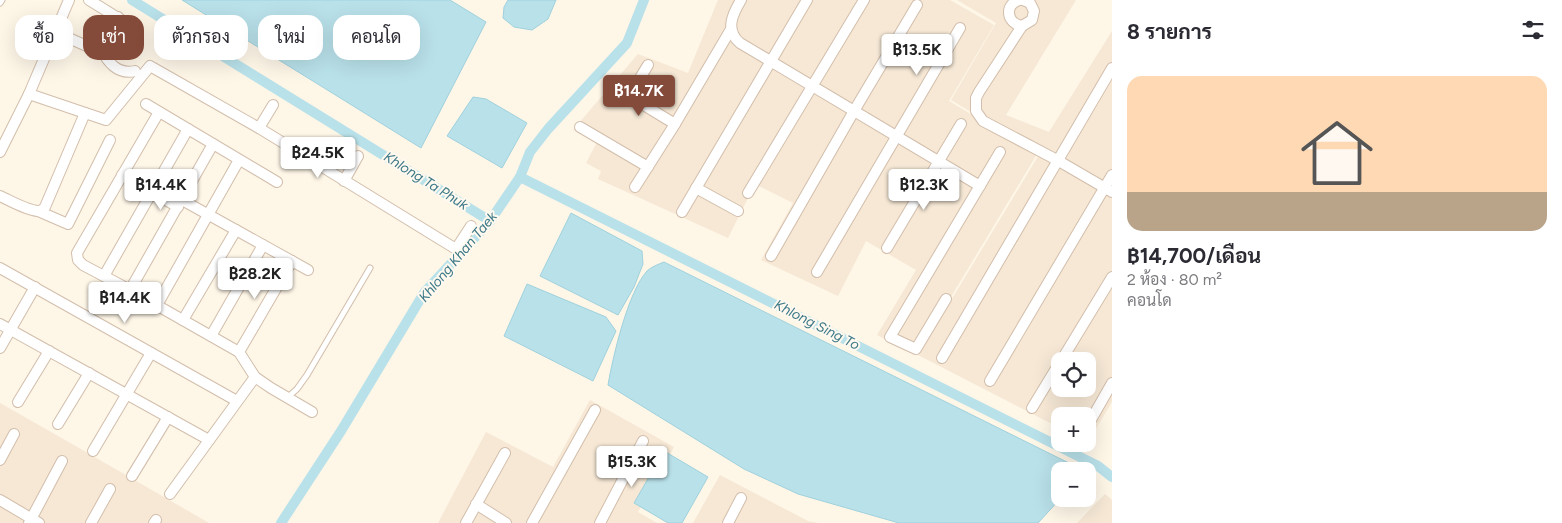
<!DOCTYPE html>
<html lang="th">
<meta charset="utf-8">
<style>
body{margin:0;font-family:Figtree,Sarabun,sans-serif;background:#f2f2f3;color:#2b2b33;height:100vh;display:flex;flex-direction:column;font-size:19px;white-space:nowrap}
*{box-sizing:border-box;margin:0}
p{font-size:16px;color:#7c7c81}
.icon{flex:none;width:28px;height:28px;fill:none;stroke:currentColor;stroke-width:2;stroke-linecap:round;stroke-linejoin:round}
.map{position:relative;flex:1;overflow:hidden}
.panel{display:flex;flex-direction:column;background:#fff;width:450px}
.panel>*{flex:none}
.top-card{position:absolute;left:15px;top:15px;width:475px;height:45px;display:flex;gap:10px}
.tools{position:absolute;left:1051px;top:352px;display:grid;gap:10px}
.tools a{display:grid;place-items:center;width:45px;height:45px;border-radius:10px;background:#fff;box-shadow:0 5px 20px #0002;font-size:25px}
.price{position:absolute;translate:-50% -42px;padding:0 11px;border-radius:5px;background:#fff;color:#222;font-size:16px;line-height:32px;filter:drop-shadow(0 1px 2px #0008)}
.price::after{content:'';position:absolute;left:50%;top:30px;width:15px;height:11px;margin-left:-8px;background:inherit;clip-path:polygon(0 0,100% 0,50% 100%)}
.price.current{background:#844a3a;color:#fff}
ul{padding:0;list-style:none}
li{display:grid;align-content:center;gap:10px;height:265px;padding:0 15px}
li span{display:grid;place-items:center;height:155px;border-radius:15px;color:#555}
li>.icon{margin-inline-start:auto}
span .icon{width:90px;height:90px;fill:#fffc;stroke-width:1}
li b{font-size:21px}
h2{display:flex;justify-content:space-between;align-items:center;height:60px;padding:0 15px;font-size:21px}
.chip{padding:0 18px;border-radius:15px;background:#fff;box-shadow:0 5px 20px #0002;font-size:18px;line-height:45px}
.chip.current{background:#844a3a;color:#fff}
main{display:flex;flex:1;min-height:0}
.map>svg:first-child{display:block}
.residential{fill:#f6e8d5;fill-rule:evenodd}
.water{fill:#b9e1ea;stroke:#9fd1dd}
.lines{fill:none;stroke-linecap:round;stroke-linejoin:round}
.canal{stroke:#b9e1ea;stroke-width:10}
.lane-casing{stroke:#d2beab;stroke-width:7}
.street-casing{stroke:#d2beab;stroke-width:12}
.lane{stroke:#fff;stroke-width:5}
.street{stroke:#fff;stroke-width:10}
.labels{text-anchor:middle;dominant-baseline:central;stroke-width:4;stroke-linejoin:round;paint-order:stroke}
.water-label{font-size:14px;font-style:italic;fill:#3d7988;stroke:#fff9ef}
</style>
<main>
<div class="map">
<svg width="1112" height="523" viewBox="0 0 1112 523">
<rect width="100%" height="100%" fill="#fef6e7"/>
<g class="residential">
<path d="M 718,0 L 950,0 L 994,25 L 949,101 L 1037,154 L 916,355 L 877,335 L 916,270 L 866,241 L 838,296 L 761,260 L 793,203 L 755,184 L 728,238 L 598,179 L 601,171 L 586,163 L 597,142 L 573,130 L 638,54 L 688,73 Z"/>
<path d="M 957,0 L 1076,0 L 1006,115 L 1049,132 L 1112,31 L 1112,402 L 1088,442 L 1088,416 L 1060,416 L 1060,428 L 918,355 L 1040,153 L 951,100 L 996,23 ZM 1060,361 L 1088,361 L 1088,389 L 1060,389 Z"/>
<path d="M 590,400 L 674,447 L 638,512 L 657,523 L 438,523 L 486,432 L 553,467 Z"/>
<path d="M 0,403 L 72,444 L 209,523 L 0,523 Z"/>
<path d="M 720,475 L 808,521 L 818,523 L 693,523 Z"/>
<path d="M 1105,494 L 1112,500 L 1112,523 L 1077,523 Z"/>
</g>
<g class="water">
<path d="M 182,0 L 450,0 L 486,22 L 421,148 Z"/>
<path d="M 508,0 L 556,0 L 548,19 L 532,30 L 514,27 L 503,18 L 504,7 Z"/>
<path d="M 473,97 L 486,99 L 527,123 L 502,168 L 447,136 Z"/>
<path d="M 571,213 L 642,251 L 643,264 L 634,287 L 618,315 L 540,276 Z"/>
<path d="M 664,262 L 1085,471 L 1060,471 L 1060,499 L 1038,523 L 899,523 L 798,494 L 744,469 L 608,385 C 613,356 628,292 647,271 C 651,267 659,264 664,262 Z"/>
<path d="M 527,284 L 606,317 L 616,331 L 593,381 L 504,336 Z"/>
<path d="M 664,451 L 708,477 L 682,523 L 668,523 L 634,503 Z"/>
</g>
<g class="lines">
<g class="canal">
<path d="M 132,0 L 490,221"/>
<path d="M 520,177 L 1098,466 L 1112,477"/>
<path d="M 281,523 L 341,431 L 424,293 L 490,221 L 520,177 L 530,152 L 548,129 L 627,43 L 644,0"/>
</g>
<defs>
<g id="lane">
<path d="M 0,3 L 2,0"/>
<path d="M 288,397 L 297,389 L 307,375 L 370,268"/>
</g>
<g id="street">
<path d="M 69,0 L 29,94 L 106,120 L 150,66 L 259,128 L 456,249 L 471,226"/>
<path d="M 89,0 L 131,26"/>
<path d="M 741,0 C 732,15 725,30 740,43 L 980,186"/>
<path d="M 1020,0 C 1004,4 1006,23 1022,26 L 1032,20 L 1034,11 L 1030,3 L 1023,0"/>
<path d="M 1022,26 L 979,92 L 976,98 L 976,111 L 983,121 L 1057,160 L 1112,192"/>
<path d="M 55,32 L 98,51 L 118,17"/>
<path d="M 100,48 C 108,62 117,75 135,71"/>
<path d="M 613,91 L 629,96 L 675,124"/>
<path d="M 629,96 L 648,65"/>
<path d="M 146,104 L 277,182"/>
<path d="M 159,112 L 77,253 L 78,260 L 83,265 L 130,290 L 239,352 L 255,377 L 271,388 L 312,412"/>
<path d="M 580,127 L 648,167"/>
<path d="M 259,128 L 273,105"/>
<path d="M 0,152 L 29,94"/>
<path d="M 122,175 L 178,207"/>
<path d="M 344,181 L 358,156"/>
<path d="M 635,187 L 675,124 L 731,29"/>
<path d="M 696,188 L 738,211"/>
<path d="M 748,193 L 864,0"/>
<path d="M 0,196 C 11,201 26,210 38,211 C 42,211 42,210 45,207 L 85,113"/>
<path d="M 182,200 L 308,270"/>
<path d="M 38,211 L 68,224 L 110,140"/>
<path d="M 682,212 L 807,0"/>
<path d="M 887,248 L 961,124"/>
<path d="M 771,256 L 854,111 L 917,5"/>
<path d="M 0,268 L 237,401"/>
<path d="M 817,272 L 960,28"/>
<path d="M 104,276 L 188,129"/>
<path d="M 130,290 L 213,144"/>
<path d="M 946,299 L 916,349 L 890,337 L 1000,152"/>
<path d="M 157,305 L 239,160"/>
<path d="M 183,320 L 236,230"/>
<path d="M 0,324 L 209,440"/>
<path d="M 211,336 L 263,245"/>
<path d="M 0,348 L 35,287"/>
<path d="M 239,352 L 292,261"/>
<path d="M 942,358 L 1112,68"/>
<path d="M 1061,361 L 1112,277"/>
<path d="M 990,381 L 1112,175"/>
<path d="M 18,402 L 49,351"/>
<path d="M 1032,408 L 1060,362"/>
<path d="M 58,424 L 89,373"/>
<path d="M 1088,425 L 1112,383"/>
<path d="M 93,451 L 151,353"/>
<path d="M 0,460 L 14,434"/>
<path d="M 132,476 L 168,417"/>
<path d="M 170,494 L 255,377"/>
<path d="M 0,500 L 39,523"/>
<path d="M 476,504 L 506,523"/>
<path d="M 29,523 L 62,461"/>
<path d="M 91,523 L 110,489"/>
<path d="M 154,523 L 156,520"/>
<path d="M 466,523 L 505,453"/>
<path d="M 532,523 L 595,410"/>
<path d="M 600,523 L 643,441"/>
<path d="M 728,523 L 741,498"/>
</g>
</defs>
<use href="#lane" class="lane-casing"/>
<use href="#street" class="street-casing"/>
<use href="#lane" class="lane"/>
<use href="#street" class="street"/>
</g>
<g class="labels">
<g class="water-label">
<text transform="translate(426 181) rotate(32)">Khlong Ta Phuk</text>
<text transform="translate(458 257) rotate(-50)">Khlong Khan Taek</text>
<text transform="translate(817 325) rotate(27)">Khlong Sing To</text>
</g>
</g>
</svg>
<div class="tools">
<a><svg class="icon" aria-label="locate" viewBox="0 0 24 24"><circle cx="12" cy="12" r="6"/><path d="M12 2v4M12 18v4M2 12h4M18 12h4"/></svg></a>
<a>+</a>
<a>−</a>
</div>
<b class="price" style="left:917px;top:76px">฿13.5K</b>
<b class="price current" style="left:639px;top:117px">฿14.7K</b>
<b class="price" style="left:318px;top:179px">฿24.5K</b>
<b class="price" style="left:161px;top:211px">฿14.4K</b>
<b class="price" style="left:924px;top:211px">฿12.3K</b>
<b class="price" style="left:255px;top:300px">฿28.2K</b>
<b class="price" style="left:125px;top:324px">฿14.4K</b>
<b class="price" style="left:632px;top:488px">฿15.3K</b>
<div class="top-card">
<a class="chip">ซื้อ</a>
<a class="chip current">เช่า</a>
<a class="chip">ตัวกรอง</a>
<a class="chip">ใหม่</a>
<a class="chip">คอนโด</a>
</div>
</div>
<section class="panel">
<h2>8 รายการ<svg class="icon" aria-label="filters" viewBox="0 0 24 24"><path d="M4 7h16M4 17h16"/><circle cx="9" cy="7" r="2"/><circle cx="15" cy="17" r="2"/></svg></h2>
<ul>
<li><span style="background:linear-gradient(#ffd9b3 75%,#b9a48a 0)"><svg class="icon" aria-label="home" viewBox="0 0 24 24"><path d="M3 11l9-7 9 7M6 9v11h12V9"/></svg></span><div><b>฿14,700/เดือน</b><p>2 ห้อง · 80 m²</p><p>คอนโด</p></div></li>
</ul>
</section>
</main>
